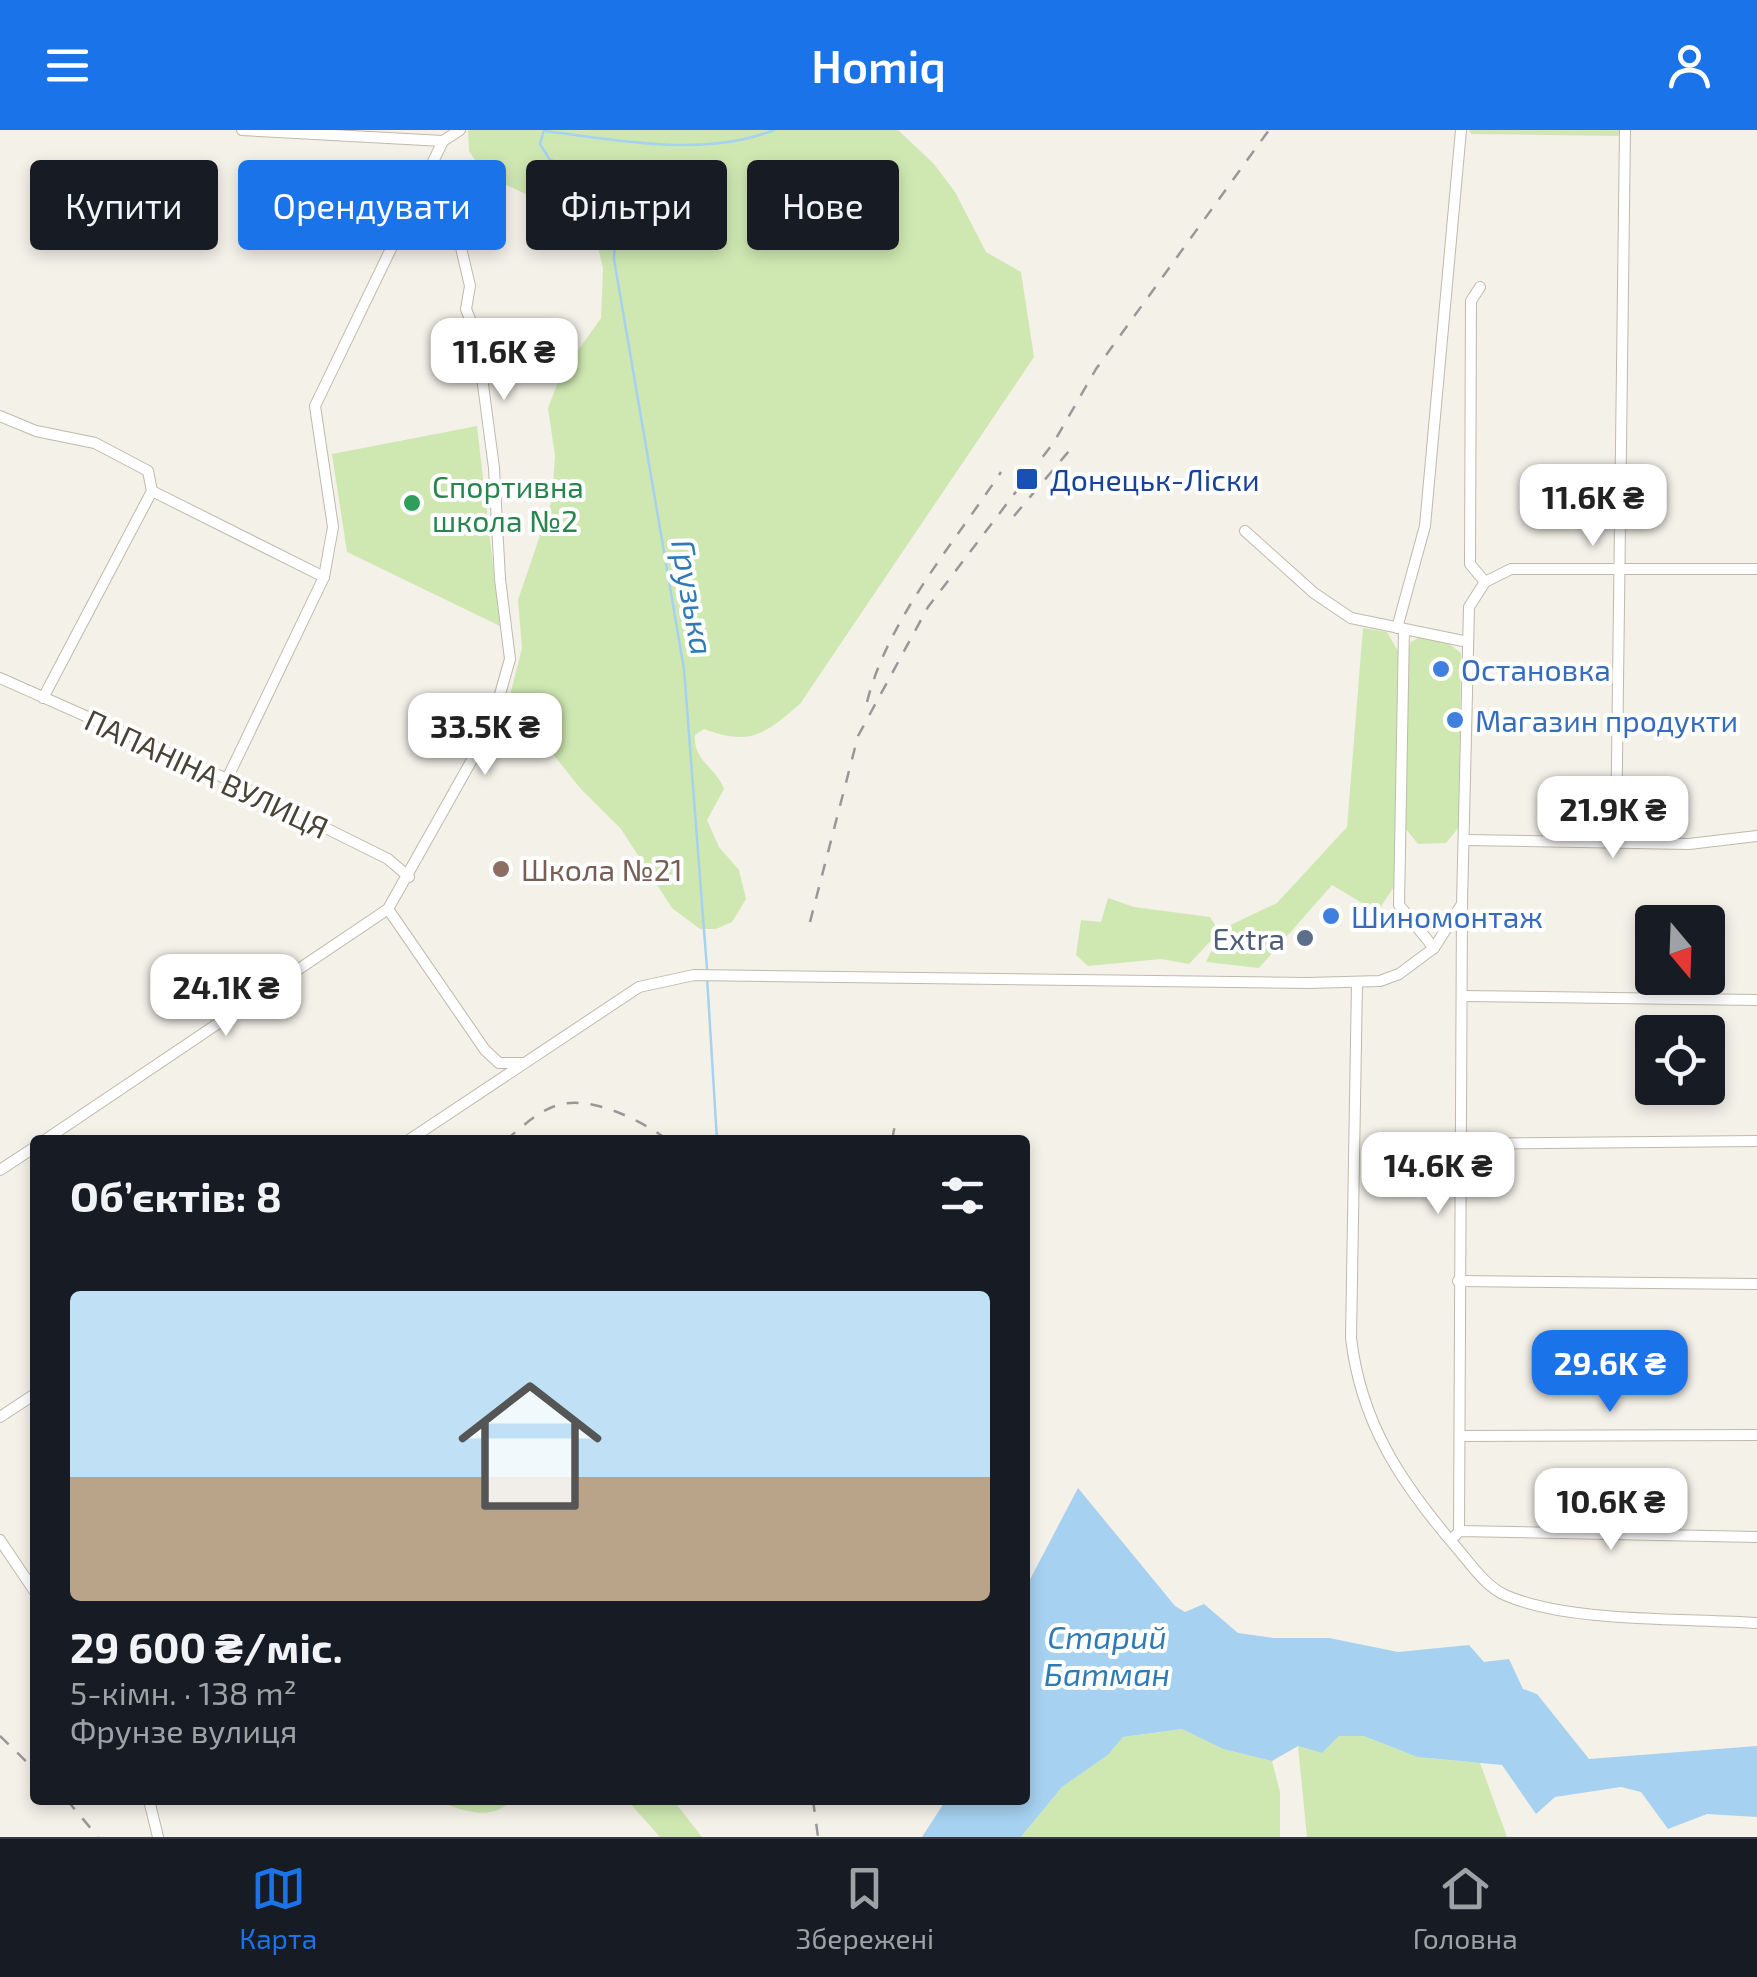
<!DOCTYPE html>
<html lang="uk">
<meta charset="utf-8">
<style>
body{margin:0;font-family:"Exo 2",sans-serif;background:#20242c;color:#f1f3f6;height:100vh;display:flex;flex-direction:column;font-size:38px;white-space:nowrap}
*{box-sizing:border-box;margin:0}
p{font-size:32px;color:#9ea1a6}
.icon{flex:none;width:55px;height:55px;fill:none;stroke:currentColor;stroke-width:2;stroke-linecap:round;stroke-linejoin:round}
.map{position:relative;flex:1;overflow:hidden}
.drawer{position:absolute;left:30px;top:1005px;width:1000px;height:670px;display:flex;flex-direction:column;background:#171b24;border-radius:10px;box-shadow:0 5px 15px #0003}
.drawer>*{flex:none}
.hud{position:absolute;left:30px;top:30px;width:1000px;height:90px;display:flex;gap:20px}
.needle{width:65px;rotate:161deg}
.buttons{position:absolute;left:1635px;top:775px;display:grid;gap:20px}
.buttons a{display:grid;place-items:center;width:90px;height:90px;border-radius:10px;background:#171b24;box-shadow:0 5px 15px #0003;font-size:50px}
.price{position:absolute;translate:-50% -85px;padding:0 22px;border-radius:20px;background:#fff;color:#222;font-size:32px;line-height:65px;filter:drop-shadow(0 2px 5px #0008)}
.price::after{content:'';position:absolute;left:50%;top:60px;width:30px;height:22px;margin-left:-15px;background:inherit;clip-path:polygon(0 0,100% 0,50% 100%)}
.price.on{background:#1a73e8;color:#fff}
ul{padding:0;list-style:none}
li{display:grid;align-content:center;gap:20px;height:530px;padding:0 40px}
li+li{border-top:2px solid #363941}
li span{display:grid;place-items:center;height:310px;border-radius:10px;color:#555}
li>.icon{margin-inline-start:auto}
span .icon{width:180px;height:180px;fill:#fffc;stroke-width:1}
li b{font-size:42px}
h2{display:flex;justify-content:space-between;align-items:center;height:120px;padding:0 40px;font-size:42px}
.tag{padding:0 35px;border-radius:10px;background:#171b24;box-shadow:0 5px 15px #0003;font-size:35px;line-height:90px}
.tag.on{background:#1a73e8;color:#fff}
header{display:flex;justify-content:space-between;align-items:center;height:130px;padding:0 40px;background:#1a73e8;color:#fff;font-size:45px;font-weight:600}
.menu{display:flex;justify-content:space-around;align-items:center;height:140px;border-top:2px solid #363941;background:#171b24;font-size:28px;color:#9ea1a6}
.menu a{display:grid;justify-items:center;gap:5px}
.menu .on{color:#1a73e8}
.map>svg:first-child{display:block}
.green{fill:#cfe8b2}
.water{fill:#a6d1f0}
.lines{fill:none;stroke-linecap:round;stroke-linejoin:round}
.stream{stroke:#a6d1f0;stroke-width:2.5}
.minor-casing{stroke:#c0b9ab;stroke-width:12}
.minor{stroke:#fff;stroke-width:10}
.rail{stroke:#989898;stroke-width:2.5;stroke-dasharray:12 12;stroke-linecap:butt}
.transit-dot{fill:#1a4fb4;stroke:#fff;stroke-width:4}
.leisure-dot{fill:#2e9e5b;stroke:#fff;stroke-width:4}
.shop-dot{fill:#3f7fe0;stroke:#fff;stroke-width:4}
.education-dot{fill:#8d6e63;stroke:#fff;stroke-width:4}
.service-dot{fill:#5c6f8a;stroke:#fff;stroke-width:4}
.labels{text-anchor:middle;dominant-baseline:central;stroke-width:8;stroke-linejoin:round;paint-order:stroke}
.transit-label{font-size:30px;fill:#164399;stroke:#fff;text-anchor:start}
.leisure-label{font-size:30px;fill:#27864d;stroke:#fff;text-anchor:start}
.shop-label{font-size:30px;fill:#366cbe;stroke:#fff;text-anchor:start}
.street-label{font-size:30px;fill:#484237;stroke:#fff}
.education-label{font-size:30px;fill:#785e54;stroke:#fff;text-anchor:start}
.service-label{font-size:30px;fill:#4e5e75;stroke:#fff;text-anchor:end}
.water-label{font-size:32px;font-style:italic;fill:#307bb5;stroke:#fff}
</style>
<header><svg class="icon" aria-label="menu" viewBox="0 0 24 24"><path d="M4 6h16M4 12h16M4 18h16"/></svg>Homiq<svg class="icon" aria-label="person" viewBox="0 0 24 24"><circle cx="12" cy="8" r="4"/><path d="M4 21q1-7 8-7t8 7"/></svg></header>
<div class="map">
<svg width="1757" height="1707" viewBox="0 0 1757 1707">
<rect width="100%" height="100%" fill="#f4f1e9"/>
<g class="green">
<path d="M 468,0 L 898,0 L 934,34 L 955,62 L 986,122 L 1021,142 L 1034,227 L 800,574 C 763,605 751,616 704,599 L 695,605 C 693,631 716,637 724,659 L 707,690 L 719,717 L 739,740 L 746,769 L 732,792 L 716,799 L 700,799 L 672,778 L 621,699 L 580,658 L 509,569 L 522,518 L 518,470 L 552,370 L 555,326 L 548,278 L 561,244 L 601,188 L 603,138 L 595,105 L 579,89 L 485,45 L 469,21 Z"/>
<path d="M 1469,0 L 1619,0 L 1619,6 L 1471,4 Z"/>
<path d="M 477,296 L 500,496 L 347,422 L 332,324 Z"/>
<path d="M 1363,498 L 1387,502 L 1398,521 L 1394,757 L 1377,782 L 1332,755 L 1259,838 L 1206,832 L 1222,799 L 1277,773 L 1347,697 Z"/>
<path d="M 1420,507 L 1449,514 L 1461,523 L 1459,697 L 1446,713 L 1418,714 L 1406,699 L 1406,527 L 1411,512 Z"/>
<path d="M 1108,768 L 1134,777 L 1210,787 L 1219,802 L 1189,834 L 1161,829 L 1088,836 L 1076,825 L 1081,790 L 1101,792 Z"/>
<path d="M 1182,1599 L 1223,1619 L 1272,1631 L 1280,1662 L 1280,1707 L 1021,1707 L 1062,1657 L 1108,1625 L 1123,1607 Z"/>
<path d="M 1339,1606 L 1364,1606 L 1417,1627 L 1480,1633 L 1507,1707 L 1307,1707 L 1298,1616 L 1322,1623 Z"/>
<path d="M 437,1670 L 511,1670 C 493,1692 460,1681 437,1670 Z"/>
<path d="M 627,1670 L 673,1670 L 702,1707 L 660,1707 Z"/>
</g>
<path class="water" d="M 1078,1358 L 1175,1476 L 1185,1482 L 1204,1474 L 1238,1503 L 1273,1508 L 1329,1508 L 1398,1522 L 1469,1515 L 1484,1532 L 1509,1529 L 1523,1559 L 1537,1564 L 1589,1629 L 1757,1616 L 1757,1687 L 1707,1684 L 1668,1699 L 1641,1662 L 1621,1657 L 1555,1667 L 1536,1684 L 1502,1635 L 1417,1627 L 1364,1606 L 1339,1606 L 1322,1623 L 1298,1616 L 1272,1631 L 1223,1619 L 1182,1599 L 1123,1607 L 1108,1625 L 1062,1657 L 1021,1707 L 922,1707 L 946,1670 L 1025,1670 L 1025,1459 Z"/>
<g class="lines">
<g class="stream">
<path d="M 544,0 L 540,14 L 550,30 L 596,45 L 605,43 L 625,63 L 605,95 L 615,104 L 614,129 L 684,539 L 707,839"/>
<path d="M 545,1 C 618,10 704,28 774,0"/>
<path d="M 707,847 L 717,1010"/>
</g>
<defs>
<g id="minor">
<path d="M 242,0 L 443,11"/>
<path d="M 443,11 L 460,0"/>
<path d="M 1480,157 L 1471,171 L 1470,434 L 1485,452"/>
<path d="M 0,286 L 36,301 L 95,313 L 148,341 L 152,361"/>
<path d="M 152,361 L 324,447"/>
<path d="M 1245,401 L 1314,463 L 1351,488 L 1468,512"/>
<path d="M 1397,498 L 1425,396 L 1461,0"/>
<path d="M 1404,499 L 1399,775 L 1434,818"/>
<path d="M 0,548 L 227,649 L 388,729 L 409,747"/>
<path d="M 43,568 L 152,361"/>
<path d="M 227,649 L 324,447 L 333,397 L 315,276 L 443,11"/>
<path d="M 1466,710 L 1689,714 L 1757,706"/>
<path d="M 1616,711 L 1625,0"/>
<path d="M 388,779 L 485,920 L 499,933 L 522,933"/>
<path d="M 1357,852 L 1351,1208 C 1361,1293 1401,1353 1456,1417 C 1470,1433 1485,1456 1505,1465 C 1568,1493 1686,1488 1757,1493"/>
<path d="M 1462,866 L 1757,870"/>
<path d="M 45,1010 L 388,779 L 491,596 L 510,529 L 500,449 L 494,338 L 482,247 L 473,218 L 475,202 L 466,179 L 470,156 L 451,75 L 428,43"/>
<path d="M 409,1010 L 639,857 L 694,845 L 1308,853 L 1380,851 L 1399,844 L 1434,818 L 1462,774 L 1469,477 L 1485,452 L 1511,439 L 1757,439"/>
<path d="M 1459,1014 L 1757,1011"/>
<path d="M 0,1040 L 35,1017"/>
<path d="M 1458,1151 L 1757,1154"/>
<path d="M 0,1287 L 35,1264"/>
<path d="M 1463,1306 L 1757,1305"/>
<path d="M 1459,1401 L 1462,775"/>
<path d="M 1455,1406 L 1459,1401 L 1757,1407"/>
<path d="M 0,1410 L 35,1462"/>
<path d="M 149,1670 L 158,1707"/>
</g>
</defs>
<use href="#minor" class="minor-casing"/>
<use href="#minor" class="minor"/>
<g class="rail">
<path d="M 1014,386 L 1069,321"/>
<path d="M 867,572 C 888,489 954,413 1001,342"/>
<path d="M 810,792 L 858,606 L 928,477 L 1054,312 L 1096,239 L 1269,0"/>
<path d="M 506,1010 C 522,997 538,981 558,975 C 592,965 642,991 668,1010"/>
<path d="M 892,1010 L 895,995"/>
<path d="M 0,1606 L 35,1640"/>
<path d="M 67,1670 L 98,1707"/>
<path d="M 813,1670 L 818,1707"/>
</g>
</g>
<rect class="transit-dot" x="1015" y="337" width="24" height="24" rx="5"/>
<circle class="leisure-dot" cx="412" cy="373" r="10"/>
<g class="shop-dot">
<circle cx="1441" cy="539" r="10"/>
<circle cx="1455" cy="590" r="10"/>
<circle cx="1331" cy="786" r="10"/>
</g>
<circle class="education-dot" cx="501" cy="739" r="10"/>
<circle class="service-dot" cx="1305" cy="808" r="10"/>
<g class="labels">
<g class="transit-label">
<text x="1050" y="349">Донецьк-Ліски</text>
</g>
<g class="leisure-label">
<text x="432" y="356">Спортивна<tspan x="432" dy="34">школа №2</tspan></text>
</g>
<g class="shop-label">
<text x="1461" y="539">Остановка</text>
<text x="1475" y="590">Магазин продукти</text>
<text x="1351" y="786">Шиномонтаж</text>
</g>
<g class="street-label">
<text transform="translate(207 643) rotate(25)">ПАПАНІНА ВУЛИЦЯ</text>
</g>
<g class="education-label">
<text x="521" y="739">Школа №21</text>
</g>
<g class="service-label">
<text x="1285" y="808">Extra</text>
</g>
<g class="water-label">
<text transform="translate(694 467) rotate(80)">Грузька</text>
<text x="1107" y="1506">Старий<tspan x="1107" dy="37">Батман</tspan></text>
</g>
</g>
</svg>
<div class="buttons">
<a><svg class="needle" viewBox="-14 -14 28 28"><path d="M0-13l5 13h-10z" fill="#e53935"/><path d="M0 13l5-13h-10z" fill="#9ea1a6"/></svg></a>
<a><svg class="icon" aria-label="locate" viewBox="0 0 24 24"><circle cx="12" cy="12" r="6"/><path d="M12 2v4M12 18v4M2 12h4M18 12h4"/></svg></a>
</div>
<b class="price" style="left:504px;top:273px">11.6K ₴</b>
<b class="price" style="left:1593px;top:419px">11.6K ₴</b>
<b class="price" style="left:485px;top:648px">33.5K ₴</b>
<b class="price" style="left:1613px;top:731px">21.9K ₴</b>
<b class="price" style="left:226px;top:909px">24.1K ₴</b>
<b class="price" style="left:1438px;top:1087px">14.6K ₴</b>
<b class="price on" style="left:1610px;top:1285px">29.6K ₴</b>
<b class="price" style="left:1611px;top:1423px">10.6K ₴</b>
<div class="hud">
<a class="tag">Купити</a>
<a class="tag on">Орендувати</a>
<a class="tag">Фільтри</a>
<a class="tag">Нове</a>
</div>
<section class="drawer">
<h2>Об’єктів: 8<svg class="icon" aria-label="filters" viewBox="0 0 24 24"><path d="M4 7h16M4 17h16"/><circle cx="9" cy="7" r="2"/><circle cx="15" cy="17" r="2"/></svg></h2>
<ul>
<li><span style="background:linear-gradient(#bfe0f5 60%,#b9a48a 0)"><svg class="icon" aria-label="home" viewBox="0 0 24 24"><path d="M3 11l9-7 9 7M6 9v11h12V9"/></svg></span><div><b>29 600 ₴/міс.</b><p>5-кімн. · 138 m²</p><p>Фрунзе вулиця</p></div></li>
</ul>
</section>
</div>
<nav class="menu">
<a class="on"><svg class="icon" aria-label="map" viewBox="0 0 24 24"><path d="M3 6l6-2 6 2 6-2v14l-6 2-6-2-6 2zM9 4v14M15 6v14"/></svg>Карта</a>
<a><svg class="icon" aria-label="saved" viewBox="0 0 24 24"><path d="M7 4h10v16l-5-4-5 4z"/></svg>Збережені</a>
<a><svg class="icon" aria-label="home" viewBox="0 0 24 24"><path d="M3 11l9-7 9 7M6 9v11h12V9"/></svg>Головна</a>
</nav>
